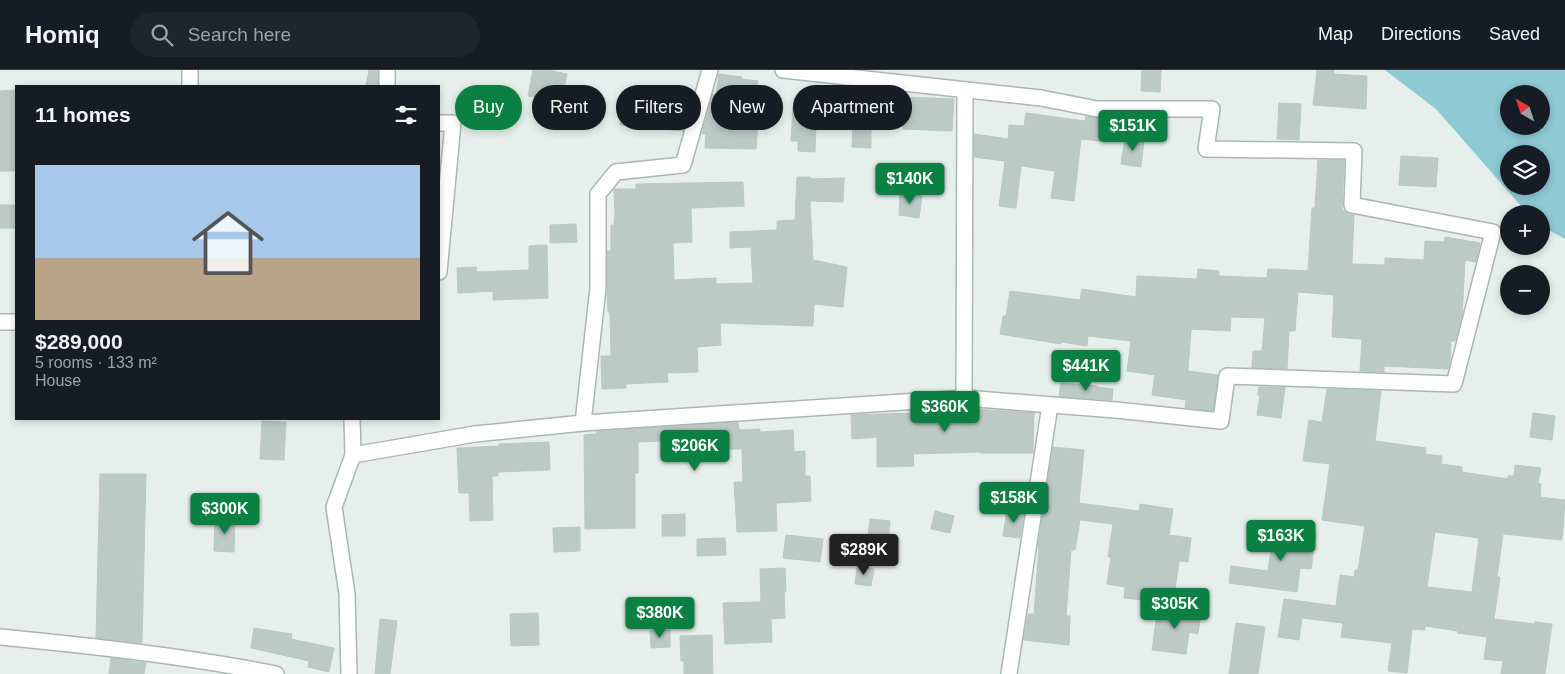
<!DOCTYPE html>
<meta charset="utf-8">
<style>
body{margin:0;font-family:Arial,sans-serif;background:#20242c;color:#f1f3f6;height:100vh;display:flex;flex-direction:column;font-size:19px;white-space:nowrap}
*{box-sizing:border-box;margin:0}
p{font-size:16px;color:#9ea1a6}
.icon{flex:none;width:28px;height:28px;fill:none;stroke:currentColor;stroke-width:2;stroke-linecap:round;stroke-linejoin:round}
.map{position:relative;flex:1;overflow:hidden}
.side{position:absolute;left:15px;top:15px;width:425px;height:335px;display:flex;flex-direction:column;background:#171b24;border-radius:0px;box-shadow:0 2px 8px #0003}
.side>*{flex:none}
.hud{position:absolute;left:455px;top:15px;width:475px;height:45px;display:flex;gap:10px}
.needle{width:32px;rotate:321deg}
.fabs{position:absolute;left:1500px;top:15px;display:grid;gap:10px}
.fabs a{display:grid;place-items:center;width:50px;height:50px;border-radius:50%;background:#171b24;box-shadow:0 2px 8px #0003;font-size:25px}
.price{position:absolute;translate:-50% -42px;padding:0 11px;border-radius:5px;background:#0b8043;color:#fff;font-size:16px;line-height:32px;filter:drop-shadow(0 1px 2px #0008)}
.price::after{content:'';position:absolute;left:50%;top:30px;width:15px;height:11px;margin-left:-8px;background:inherit;clip-path:polygon(0 0,100% 0,50% 100%)}
.price.selected{background:#222;color:#fff}
ul{padding:0;list-style:none}
li{display:grid;align-content:center;gap:10px;height:265px;padding:0 20px}
li+li{border-top:1px solid #363941}
li span{display:grid;place-items:center;height:155px;border-radius:0px;color:#555}
li>.icon{margin-inline-start:auto}
span .icon{width:90px;height:90px;fill:#fffc;stroke-width:1}
li b{font-size:21px}
h2{display:flex;justify-content:space-between;align-items:center;height:60px;padding:0 20px;font-size:21px}
.tag{padding:0 18px;border-radius:22px;background:#171b24;box-shadow:0 2px 8px #0003;font-size:18px;line-height:45px}
.tag.selected{background:#0b8043;color:#fff}
header{display:flex;align-items:center;gap:30px;box-sizing:border-box;height:70px;padding:0 25px;background:#171b24;border-bottom:1px solid #363941}
header strong{font-size:24px}
nav{display:flex;gap:28px;margin-inline-start:auto;font-size:18px}
.search{width:350px;height:45px;background:#20242c;display:flex;align-items:center;gap:12px;box-sizing:border-box;padding:0 18px;border-radius:28px;color:#9ea1a6;font-size:19px}
.map>svg:first-child{display:block}
.water{fill:#8ec9d4;fill-rule:evenodd}
.building{fill:#bbcac4;stroke:#b8c9c2;fill-rule:evenodd}
.lines{fill:none;stroke-linecap:round;stroke-linejoin:round}
.minor-casing{stroke:#a8b8b2;stroke-width:18}
.minor{stroke:#fff;stroke-width:15}
</style>
<header>
<strong>Homiq</strong>
<div class="search"><svg class="icon" aria-label="search" viewBox="0 0 24 24"><circle cx="10" cy="10" r="6"/><path d="M15 15l6 6"/></svg>Search here</div>
<nav><a>Map</a><a>Directions</a><a>Saved</a></nav>
</header>
<div class="map">
<svg width="1565" height="604" viewBox="0 0 1565 604">
<rect width="100%" height="100%" fill="#e6efeb"/>
<path class="water" d="M 1385,0 L 1565,0 L 1565,169 L 1541,156 L 1541,144 L 1528,144 L 1436,39 ZM 1509,24 L 1541,24 L 1541,56 L 1509,56 ZM 1509,84 L 1541,84 L 1541,116 L 1509,116 Z"/>
<g class="building">
<path d="M 369,0 L 378,0 L 378,16 L 366,16 Z"/>
<path d="M 533,0 L 548,0 L 567,4 L 563,22 L 549,19 L 547,29 L 528,26 Z"/>
<path d="M 1142,0 L 1161,0 L 1160,22 L 1141,21 Z"/>
<path d="M 1317,0 L 1334,0 L 1334,4 L 1367,6 L 1366,39 L 1313,35 Z"/>
<path d="M 719,4 L 742,7 L 741,9 L 758,11 L 754,51 L 758,51 L 756,79 L 705,78 L 706,64 L 702,64 L 713,24 L 716,24 Z"/>
<path d="M 667,19 L 694,22 L 683,61 L 620,55 L 622,32 L 665,37 Z"/>
<path d="M 16,20 L 16,101 L 0,101 L 0,21 Z"/>
<path d="M 904,27 L 954,29 L 952,61 L 903,59 Z"/>
<path d="M 1279,33 L 1301,34 L 1299,70 L 1277,69 Z"/>
<path d="M 793,36 L 813,36 L 812,55 L 816,55 L 815,82 L 798,81 L 798,71 L 791,71 Z"/>
<path d="M 1026,43 L 1085,51 L 1086,46 L 1104,48 L 1101,71 L 1081,69 L 1074,131 L 1051,128 L 1055,101 L 1021,96 L 1016,138 L 999,136 L 1005,91 L 974,87 L 974,64 L 1008,69 L 1009,55 L 1024,56 Z"/>
<path d="M 1143,48 L 1161,48 L 1158,67 L 1141,64 Z"/>
<path d="M 853,58 L 871,59 L 871,78 L 852,77 Z"/>
<path d="M 1125,67 L 1144,70 L 1141,97 L 1121,94 Z"/>
<path d="M 1401,86 L 1438,88 L 1436,117 L 1399,115 Z"/>
<path d="M 1318,90 L 1344,90 L 1342,140 L 1354,145 L 1352,194 L 1385,195 L 1385,188 L 1424,190 L 1425,171 L 1444,172 L 1445,167 L 1480,173 L 1476,192 L 1465,190 L 1462,246 L 1455,271 L 1451,271 L 1450,291 L 1448,299 L 1384,296 L 1384,302 L 1360,301 L 1362,269 L 1332,267 L 1334,225 L 1298,222 L 1295,261 L 1289,261 L 1287,299 L 1252,298 L 1253,281 L 1262,281 L 1265,248 L 1231,247 L 1230,261 L 1191,259 L 1188,301 L 1218,305 L 1213,341 L 1185,338 L 1186,330 L 1152,325 L 1155,305 L 1127,301 L 1131,271 L 1088,266 L 1087,276 L 1061,272 L 1061,274 L 1000,264 L 1003,246 L 1006,246 L 1010,221 L 1080,230 L 1082,219 L 1136,227 L 1137,206 L 1197,209 L 1198,199 L 1219,201 L 1219,206 L 1267,208 L 1268,199 L 1308,201 L 1312,138 L 1315,138 Z"/>
<path d="M 797,107 L 810,107 L 810,109 L 844,108 L 843,132 L 810,131 L 813,190 L 847,197 L 843,237 L 814,234 L 813,256 L 720,253 L 721,275 L 697,277 L 698,302 L 667,303 L 668,312 L 626,314 L 626,318 L 602,319 L 601,286 L 611,286 L 610,242 L 608,242 L 607,222 L 607,181 L 611,181 L 611,155 L 614,155 L 615,145 L 614,119 L 636,119 L 636,114 L 743,112 L 744,136 L 691,138 L 692,172 L 673,173 L 674,210 L 716,208 L 716,214 L 753,213 L 751,177 L 730,178 L 730,162 L 777,160 L 777,151 L 795,150 Z"/>
<path d="M 900,123 L 922,126 L 919,148 L 899,145 Z"/>
<rect x="0" y="135" width="16" height="23"/>
<path d="M 576,154 L 577,172 L 550,173 L 550,155 Z"/>
<path d="M 547,175 L 548,228 L 493,230 L 493,221 L 458,223 L 457,198 L 476,197 L 476,202 L 529,200 L 529,176 Z"/>
<path d="M 1061,313 L 1097,316 L 1097,317 L 1113,319 L 1112,330 L 1059,326 Z"/>
<path d="M 1259,317 L 1285,317 L 1281,348 L 1257,345 L 1260,325 L 1258,325 Z"/>
<path d="M 1327,319 L 1381,321 L 1375,371 L 1426,378 L 1425,384 L 1442,386 L 1441,394 L 1462,397 L 1462,402 L 1508,409 L 1508,406 L 1514,406 L 1515,395 L 1541,398 L 1538,413 L 1541,414 L 1540,427 L 1565,430 L 1562,470 L 1503,464 L 1497,507 L 1500,507 L 1494,549 L 1535,554 L 1535,552 L 1552,554 L 1545,604 L 1501,604 L 1503,591 L 1484,589 L 1487,567 L 1457,563 L 1458,561 L 1425,556 L 1425,560 L 1412,559 L 1407,603 L 1388,601 L 1392,573 L 1341,567 L 1343,553 L 1302,548 L 1299,570 L 1278,567 L 1284,529 L 1336,536 L 1340,505 L 1354,507 L 1355,500 L 1358,500 L 1365,456 L 1322,450 L 1330,394 L 1303,391 L 1309,350 L 1322,352 ZM 1435,462 L 1479,468 L 1472,522 L 1427,517 Z"/>
<path d="M 969,338 L 974,339 L 1034,343 L 1033,383 L 980,383 L 980,382 L 913,384 L 914,396 L 877,397 L 877,367 L 852,369 L 851,345 L 914,343 L 939,341 L 938,339 Z"/>
<path d="M 1533,343 L 1555,346 L 1552,370 L 1530,367 Z"/>
<path d="M 262,351 L 286,352 L 284,390 L 260,389 Z"/>
<path d="M 738,352 L 739,360 L 760,359 L 760,362 L 793,360 L 794,382 L 805,381 L 805,406 L 810,406 L 811,431 L 776,433 L 777,461 L 737,462 L 734,412 L 743,412 L 742,379 L 723,379 L 722,372 L 684,374 L 684,370 L 638,372 L 638,403 L 635,403 L 635,458 L 585,459 L 584,365 L 597,364 L 597,361 Z"/>
<path d="M 549,372 L 550,400 L 498,402 L 498,406 L 492,406 L 493,450 L 470,451 L 469,423 L 459,423 L 457,378 L 499,376 L 499,374 Z"/>
<path d="M 1053,377 L 1084,380 L 1079,433 L 1139,441 L 1140,434 L 1173,439 L 1169,465 L 1191,468 L 1188,492 L 1179,491 L 1173,533 L 1124,528 L 1125,517 L 1107,514 L 1111,487 L 1108,487 L 1113,454 L 1080,450 L 1075,480 L 1071,480 L 1066,546 L 1070,546 L 1069,575 L 1024,570 L 1028,544 L 1034,544 L 1039,476 L 1038,476 Z"/>
<path d="M 100,404 L 146,404 L 142,573 L 96,568 Z"/>
<path d="M 1007,439 L 1024,441 L 1020,468 L 1003,466 Z"/>
<path d="M 935,441 L 954,446 L 950,463 L 931,459 Z"/>
<path d="M 685,444 L 685,466 L 662,466 L 662,445 Z"/>
<path d="M 215,449 L 235,449 L 234,482 L 214,481 Z"/>
<path d="M 870,449 L 890,451 L 887,478 L 867,475 Z"/>
<path d="M 580,457 L 580,481 L 554,482 L 553,458 Z"/>
<path d="M 1274,458 L 1316,463 L 1311,499 L 1300,498 L 1297,522 L 1229,513 L 1231,496 L 1268,501 Z"/>
<path d="M 786,465 L 823,469 L 820,492 L 783,488 Z"/>
<path d="M 725,468 L 726,485 L 697,486 L 697,469 Z"/>
<path d="M 857,497 L 874,499 L 871,516 L 855,514 Z"/>
<path d="M 785,498 L 786,522 L 784,522 L 785,548 L 771,549 L 772,572 L 725,574 L 723,533 L 761,532 L 760,499 Z"/>
<path d="M 1158,537 L 1201,543 L 1198,564 L 1189,562 L 1186,584 L 1152,580 Z"/>
<path d="M 538,543 L 539,575 L 511,576 L 510,544 Z"/>
<path d="M 380,549 L 397,551 L 390,604 L 375,604 Z"/>
<path d="M 1236,553 L 1265,557 L 1258,604 L 1229,604 Z"/>
<path d="M 254,558 L 292,564 L 291,569 L 334,578 L 329,602 L 308,597 L 309,591 L 251,578 Z"/>
<path d="M 670,560 L 670,577 L 651,578 L 650,561 Z"/>
<path d="M 712,565 L 713,604 L 684,604 L 684,591 L 681,591 L 680,566 Z"/>
<path d="M 111,588 L 146,593 L 144,604 L 109,604 Z"/>
</g>
<g class="lines">
<defs>
<g id="minor">
<path d="M 190,0 L 190,16"/>
<path d="M 783,0 L 1041,28 L 1097,39 L 1212,39 L 1206,79 L 1354,81 L 1352,135 L 1493,162 L 1454,314 L 1227,306 L 1221,351 L 1116,340 L 964,328"/>
<path d="M 387,16 L 387,0"/>
<path d="M 439,53 L 453,53 L 439,202"/>
<path d="M 0,252 L 16,252"/>
<path d="M 352,349 L 353,385"/>
<path d="M 583,353 L 964,328 L 965,20"/>
<path d="M 0,567 C 92,576 185,586 276,604"/>
<path d="M 349,604 L 347,524 L 334,437 L 353,385 L 475,364 L 583,353 L 598,218 L 598,124 L 616,102 L 683,95 L 710,0"/>
<path d="M 1009,604 L 1050,335"/>
</g>
</defs>
<use href="#minor" class="minor-casing"/>
<use href="#minor" class="minor"/>
</g>
</svg>
<div class="fabs">
<a><svg class="needle" viewBox="-14 -14 28 28"><path d="M0-13l5 13h-10z" fill="#e53935"/><path d="M0 13l5-13h-10z" fill="#9ea1a6"/></svg></a>
<a><svg class="icon" aria-label="layers" viewBox="0 0 24 24"><path d="M12 4l9 5-9 5-9-5zM3 14l9 5 9-5"/></svg></a>
<a>+</a>
<a>−</a>
</div>
<b class="price" style="left:1133px;top:82px">$151K</b>
<b class="price" style="left:910px;top:135px">$140K</b>
<b class="price" style="left:1086px;top:322px">$441K</b>
<b class="price" style="left:945px;top:363px">$360K</b>
<b class="price" style="left:695px;top:402px">$206K</b>
<b class="price" style="left:1014px;top:454px">$158K</b>
<b class="price" style="left:225px;top:465px">$300K</b>
<b class="price" style="left:1281px;top:492px">$163K</b>
<b class="price selected" style="left:864px;top:506px">$289K</b>
<b class="price" style="left:1175px;top:560px">$305K</b>
<b class="price" style="left:660px;top:569px">$380K</b>
<div class="hud">
<a class="tag selected">Buy</a>
<a class="tag">Rent</a>
<a class="tag">Filters</a>
<a class="tag">New</a>
<a class="tag">Apartment</a>
</div>
<section class="side">
<h2>11 homes<svg class="icon" aria-label="filters" viewBox="0 0 24 24"><path d="M4 7h16M4 17h16"/><circle cx="9" cy="7" r="2"/><circle cx="15" cy="17" r="2"/></svg></h2>
<ul>
<li><span style="background:linear-gradient(#a9c7e8 60%,#b9a48a 0)"><svg class="icon" aria-label="home" viewBox="0 0 24 24"><path d="M3 11l9-7 9 7M6 9v11h12V9"/></svg></span><div><b>$289,000</b><p>5 rooms · 133 m²</p><p>House</p></div></li>
</ul>
</section>
</div>
